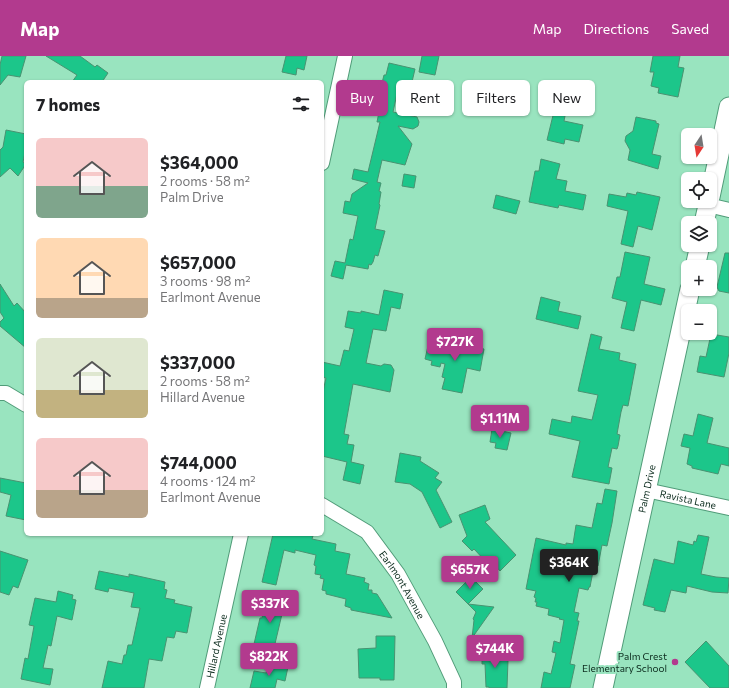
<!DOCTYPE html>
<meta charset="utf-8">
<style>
body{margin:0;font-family:Commissioner,sans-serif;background:#f2f2f2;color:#202124;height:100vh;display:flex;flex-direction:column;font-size:15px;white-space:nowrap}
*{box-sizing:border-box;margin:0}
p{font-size:13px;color:#757577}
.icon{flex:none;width:22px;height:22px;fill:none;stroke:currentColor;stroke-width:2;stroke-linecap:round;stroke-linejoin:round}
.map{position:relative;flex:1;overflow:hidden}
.side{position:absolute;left:24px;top:24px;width:300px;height:456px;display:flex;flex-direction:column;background:#fff;border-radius:6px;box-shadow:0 1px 3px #0004}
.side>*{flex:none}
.hud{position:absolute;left:336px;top:24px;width:333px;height:36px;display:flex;gap:8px}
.needle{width:26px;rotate:192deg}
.tools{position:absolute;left:681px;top:72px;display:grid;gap:8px}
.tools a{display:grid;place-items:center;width:36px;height:36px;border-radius:6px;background:#fff;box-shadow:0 1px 3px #0004;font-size:20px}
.price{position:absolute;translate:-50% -34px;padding:0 9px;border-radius:4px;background:#b23a8e;color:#fff;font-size:13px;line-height:26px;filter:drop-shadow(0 1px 2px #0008)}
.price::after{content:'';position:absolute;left:50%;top:24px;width:12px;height:9px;margin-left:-6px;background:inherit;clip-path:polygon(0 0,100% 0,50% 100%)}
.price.active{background:#222;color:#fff}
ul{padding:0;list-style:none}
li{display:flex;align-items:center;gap:12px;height:100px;padding:0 12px}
li span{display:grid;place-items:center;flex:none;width:112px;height:80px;border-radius:6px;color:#555}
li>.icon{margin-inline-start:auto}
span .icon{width:48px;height:48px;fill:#fffc;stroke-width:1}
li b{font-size:17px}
h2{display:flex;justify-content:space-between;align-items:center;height:48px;padding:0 12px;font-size:17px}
.chip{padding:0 14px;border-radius:6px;background:#fff;box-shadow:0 1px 3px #0004;font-size:14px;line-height:36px}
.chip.active{background:#b23a8e;color:#fff}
header{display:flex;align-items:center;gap:24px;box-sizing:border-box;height:56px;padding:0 20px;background:#b23a8e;color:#fff}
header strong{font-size:19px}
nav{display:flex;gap:22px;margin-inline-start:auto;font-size:14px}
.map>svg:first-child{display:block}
.building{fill:#1cc68a;stroke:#489371}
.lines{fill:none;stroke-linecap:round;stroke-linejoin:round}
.street-casing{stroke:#519c79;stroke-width:16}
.secondary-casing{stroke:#519c79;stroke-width:21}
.street{stroke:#fff;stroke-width:14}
.secondary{stroke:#fff;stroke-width:19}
.poi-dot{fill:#b23a8e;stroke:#99e4bf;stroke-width:1.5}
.labels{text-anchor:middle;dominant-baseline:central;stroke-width:4;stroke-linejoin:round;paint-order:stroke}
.street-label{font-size:10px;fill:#0b2b1d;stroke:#99e4bf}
.poi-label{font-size:10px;fill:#0b2b1d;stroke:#99e4bf;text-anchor:end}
</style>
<header>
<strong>Map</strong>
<nav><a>Map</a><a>Directions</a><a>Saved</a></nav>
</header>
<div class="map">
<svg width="729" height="632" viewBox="0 0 729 632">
<rect width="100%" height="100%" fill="#99e4bf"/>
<g class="building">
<path d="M 2,0 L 26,0 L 20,21 L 8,19 L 0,29 L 0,9 Z"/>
<path d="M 46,0 L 80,0 L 95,11 L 97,9 L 108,17 L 102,26 L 72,26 L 77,19 Z"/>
<path d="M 286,0 L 307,0 L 304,14 L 297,12 L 296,19 L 282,16 Z"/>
<path d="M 422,0 L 439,0 L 435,19 L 419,16 Z"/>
<path d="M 653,0 L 680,0 L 678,11 L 684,12 L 678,41 L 658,37 L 659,32 L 651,30 L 654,16 L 650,16 Z"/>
<path d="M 389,7 L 415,13 L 412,26 L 407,25 L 405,35 L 398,33 L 393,56 L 417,61 L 419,66 L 418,70 L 413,73 L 398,70 L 412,88 L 405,109 L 382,104 L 377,126 L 381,127 L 379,135 L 381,136 L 379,148 L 380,149 L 375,173 L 385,175 L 378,200 L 375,199 L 373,206 L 371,209 L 369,208 L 368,213 L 346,209 L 343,223 L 331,220 L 335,205 L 345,207 L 350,183 L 353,184 L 358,160 L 343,157 L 345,145 L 350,146 L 352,138 L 368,127 L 352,123 L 354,113 L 368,116 L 380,66 L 377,66 L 381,46 L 378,45 L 382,27 L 384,19 L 386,19 Z"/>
<path d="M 554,32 L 570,35 L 564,65 L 583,69 L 579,86 L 565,83 L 564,88 L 547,84 L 556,47 L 551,46 Z"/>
<path d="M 636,61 L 656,65 L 656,67 L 659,68 L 652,98 L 661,100 L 658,113 L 628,104 L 630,94 L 625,85 L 626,80 L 633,75 Z"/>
<path d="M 6,74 L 26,78 L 26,92 L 23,106 L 26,108 L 18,120 L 10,112 L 0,121 L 0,94 L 3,91 Z"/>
<path d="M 541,103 L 560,108 L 556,123 L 567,125 L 565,135 L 586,139 L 583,154 L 559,149 L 558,152 L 529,146 L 535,115 L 539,115 Z"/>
<path d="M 404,118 L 416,120 L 414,132 L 402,130 Z"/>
<path d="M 637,136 L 660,141 L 652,174 L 638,170 L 633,191 L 621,188 L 628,155 L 607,150 L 609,138 L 626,141 L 627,137 L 636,139 Z"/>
<path d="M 496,139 L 520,145 L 516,158 L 493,152 Z"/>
<path d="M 625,196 L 650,201 L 644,228 L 665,233 L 661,249 L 641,244 L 634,275 L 621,272 L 627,246 L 612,242 L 617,221 L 620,221 Z"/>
<path d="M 725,197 L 729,197 L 729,237 L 719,235 L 717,231 Z"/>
<path d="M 0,228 L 14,250 L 17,247 L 26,257 L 26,292 L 0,270 L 0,266 L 4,262 L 0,256 Z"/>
<path d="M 384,234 L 403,238 L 400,253 L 391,251 L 386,275 L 373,273 L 366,307 L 381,310 L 384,308 L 391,309 L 394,314 L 390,336 L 353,328 L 344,378 L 349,379 L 347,388 L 354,389 L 351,406 L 364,409 L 360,428 L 343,424 L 347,406 L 322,400 L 322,340 L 326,322 L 322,321 L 322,306 L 340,310 L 344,294 L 349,295 L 354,273 L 345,271 L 348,255 L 361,257 L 361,255 L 379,259 Z"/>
<path d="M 541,241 L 560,246 L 558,255 L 581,260 L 578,273 L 536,263 Z"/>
<path d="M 591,278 L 602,281 L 599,293 L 620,297 L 619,304 L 636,308 L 628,350 L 623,349 L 621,356 L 617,378 L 620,379 L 618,390 L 617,393 L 612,392 L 608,411 L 612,412 L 609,428 L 572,421 L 580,385 L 549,378 L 552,363 L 571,367 L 572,360 L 592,364 L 598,339 L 578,335 Z"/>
<path d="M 711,278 L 729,281 L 729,297 L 724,321 L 697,316 L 700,300 L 706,301 Z"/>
<path d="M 438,279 L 448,281 L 447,285 L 484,293 L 480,315 L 467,312 L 462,337 L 442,333 L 445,322 L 442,321 L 445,308 L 441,307 L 440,311 L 431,309 L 432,305 L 425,303 L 428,290 L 435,292 Z"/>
<path d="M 698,358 L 713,362 L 707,387 L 729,392 L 729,410 L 721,408 L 718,418 L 692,412 L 692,410 L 687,408 L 690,392 L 681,390 L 684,378 L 693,380 Z"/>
<path d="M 492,373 L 511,377 L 507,394 L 495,392 L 496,387 L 490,386 Z"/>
<path d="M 400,397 L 421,401 L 420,405 L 439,417 L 435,422 L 442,426 L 436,434 L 452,466 L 440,472 L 422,436 L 410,428 L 395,426 Z"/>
<path d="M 0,422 L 26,427 L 26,464 L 6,460 L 11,439 L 0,436 Z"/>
<path d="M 605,433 L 617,435 L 612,467 L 607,490 L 602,489 L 598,510 L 594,510 L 590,531 L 589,531 L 588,534 L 579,532 L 574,556 L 579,557 L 577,565 L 579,565 L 570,608 L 575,609 L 570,632 L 541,632 L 544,616 L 551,618 L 556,597 L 552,596 L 554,585 L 560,587 L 564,564 L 559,563 L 560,562 L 548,559 L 549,553 L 536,550 L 537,546 L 535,546 L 536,542 L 534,541 L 536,535 L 526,533 L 536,482 L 566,489 L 566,487 L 573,488 L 576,469 L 592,472 L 597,447 L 602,448 Z"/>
<path d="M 485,449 L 490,463 L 485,466 L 516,499 L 500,515 L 492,506 L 489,509 L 474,493 L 472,495 L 462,485 L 467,480 L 459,459 Z"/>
<path d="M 273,478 L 304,478 L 313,480 L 312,483 L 336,488 L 335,495 L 350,498 L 346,518 L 365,522 L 364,526 L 369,528 L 368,534 L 372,534 L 372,537 L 377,538 L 392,562 L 351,554 L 351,552 L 345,550 L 346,543 L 326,538 L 326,535 L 322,534 L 324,523 L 320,522 L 321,519 L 315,518 L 316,510 L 314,509 L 316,499 L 295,494 L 295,497 L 284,494 L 276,529 L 262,526 Z"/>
<path d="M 698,479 L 709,481 L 701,518 L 716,521 L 729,522 L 728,537 L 712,536 L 687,530 L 686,537 L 671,534 L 665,556 L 654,554 L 655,552 L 643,549 L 654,503 L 674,508 L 678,485 L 693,489 L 694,485 L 696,486 Z"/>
<path d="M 0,495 L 28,504 L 18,532 L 13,530 L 9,539 L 0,536 Z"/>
<path d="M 99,515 L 129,521 L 129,518 L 165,526 L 164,533 L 167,534 L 165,542 L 175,544 L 174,547 L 192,551 L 187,577 L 176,575 L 174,582 L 167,581 L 162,605 L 149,603 L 144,632 L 102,632 L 108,605 L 122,608 L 124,599 L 126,599 L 128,589 L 132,589 L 140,552 L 131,551 L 134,537 L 109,532 L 108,536 L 95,533 Z"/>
<path d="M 471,521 L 483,533 L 468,548 L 456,536 Z"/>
<path d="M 58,535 L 73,539 L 72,543 L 76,544 L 72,564 L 57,560 L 51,590 L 48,589 L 43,612 L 53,613 L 50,629 L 21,623 L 25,602 L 28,603 L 34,570 L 29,569 L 35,542 L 56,546 Z"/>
<path d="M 266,543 L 286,547 L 283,559 L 282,558 L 274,592 L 254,588 L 260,562 L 262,562 Z"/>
<path d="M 468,548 L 494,551 L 472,582 L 474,564 L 473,563 L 476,556 Z"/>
<path d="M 376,580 L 395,580 L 394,624 L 380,624 L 380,622 L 359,622 L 358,593 L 376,592 Z"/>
<path d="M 706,585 L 729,610 L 729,632 L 710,632 L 685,606 Z"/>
<path d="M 504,594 L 504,604 L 508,604 L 507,632 L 489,632 L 489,631 L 486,631 L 485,608 L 482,608 L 482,595 Z"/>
<path d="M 269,607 L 288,611 L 285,625 L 277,623 L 275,632 L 250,632 L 254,615 L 266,617 Z"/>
</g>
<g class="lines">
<defs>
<g id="street">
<path d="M 322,107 L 345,0"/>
<path d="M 708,149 L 729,154"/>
<path d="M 0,337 L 6,337 L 26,349"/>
<path id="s1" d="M 646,434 L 729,452"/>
<path id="s2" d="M 322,449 L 367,476 L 398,518 L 435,585 L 454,626 L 454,632"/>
<path id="s3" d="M 207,632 L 241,478"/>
</g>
<g id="secondary">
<path d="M 710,141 L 729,51"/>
<path d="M 704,167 L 709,145"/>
<path d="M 695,211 L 700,189"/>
<path id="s4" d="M 603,632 L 690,233"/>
</g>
</defs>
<use href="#street" class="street-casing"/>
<use href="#secondary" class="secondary-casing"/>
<use href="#street" class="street"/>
<use href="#secondary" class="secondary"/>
</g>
<circle class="poi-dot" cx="675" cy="606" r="4"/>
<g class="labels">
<g class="street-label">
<text stroke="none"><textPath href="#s4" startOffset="204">Palm Drive</textPath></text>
<text stroke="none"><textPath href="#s1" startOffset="43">Ravista Lane</textPath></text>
<text stroke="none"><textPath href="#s2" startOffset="116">Earlmont Avenue</textPath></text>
<text stroke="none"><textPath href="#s3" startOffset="43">Hillard Avenue</textPath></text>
</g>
<g class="poi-label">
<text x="667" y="600">Palm Crest<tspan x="667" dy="12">Elementary School</tspan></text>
</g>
</g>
</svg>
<div class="tools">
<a><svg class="needle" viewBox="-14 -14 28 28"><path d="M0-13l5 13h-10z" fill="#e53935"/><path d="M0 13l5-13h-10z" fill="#757577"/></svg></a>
<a><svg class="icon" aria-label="locate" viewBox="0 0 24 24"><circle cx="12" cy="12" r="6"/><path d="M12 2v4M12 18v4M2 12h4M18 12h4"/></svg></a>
<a><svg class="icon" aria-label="layers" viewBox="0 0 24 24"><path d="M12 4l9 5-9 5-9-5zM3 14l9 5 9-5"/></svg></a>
<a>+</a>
<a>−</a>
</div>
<b class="price" style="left:455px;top:306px">$727K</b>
<b class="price" style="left:500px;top:383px">$1.11M</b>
<b class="price active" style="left:569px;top:527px">$364K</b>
<b class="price" style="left:470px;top:534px">$657K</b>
<b class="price" style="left:270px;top:568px">$337K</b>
<b class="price" style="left:495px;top:613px">$744K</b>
<b class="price" style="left:269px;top:621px">$822K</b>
<div class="hud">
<a class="chip active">Buy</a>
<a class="chip">Rent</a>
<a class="chip">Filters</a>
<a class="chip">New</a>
</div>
<section class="side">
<h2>7 homes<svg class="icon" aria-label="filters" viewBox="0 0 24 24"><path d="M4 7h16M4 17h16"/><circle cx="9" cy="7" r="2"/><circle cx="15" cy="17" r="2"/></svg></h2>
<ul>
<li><span style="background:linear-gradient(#f6c9c9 60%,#7fa58c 0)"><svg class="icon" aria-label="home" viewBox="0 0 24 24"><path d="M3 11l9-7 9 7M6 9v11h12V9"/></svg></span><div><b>$364,000</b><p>2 rooms · 58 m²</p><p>Palm Drive</p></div></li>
<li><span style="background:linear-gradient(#ffd9b3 75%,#b9a48a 0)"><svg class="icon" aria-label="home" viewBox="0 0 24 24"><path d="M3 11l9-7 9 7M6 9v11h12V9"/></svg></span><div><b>$657,000</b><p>3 rooms · 98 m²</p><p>Earlmont Avenue</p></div></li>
<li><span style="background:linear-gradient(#dfe7d0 65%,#c2b280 0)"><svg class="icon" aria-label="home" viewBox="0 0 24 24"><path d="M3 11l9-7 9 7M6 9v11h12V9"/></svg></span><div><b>$337,000</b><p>2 rooms · 58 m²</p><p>Hillard Avenue</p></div></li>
<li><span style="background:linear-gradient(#f6c9c9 65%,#b9a48a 0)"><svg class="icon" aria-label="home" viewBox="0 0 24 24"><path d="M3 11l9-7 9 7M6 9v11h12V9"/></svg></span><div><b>$744,000</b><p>4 rooms · 124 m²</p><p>Earlmont Avenue</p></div></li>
</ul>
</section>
</div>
